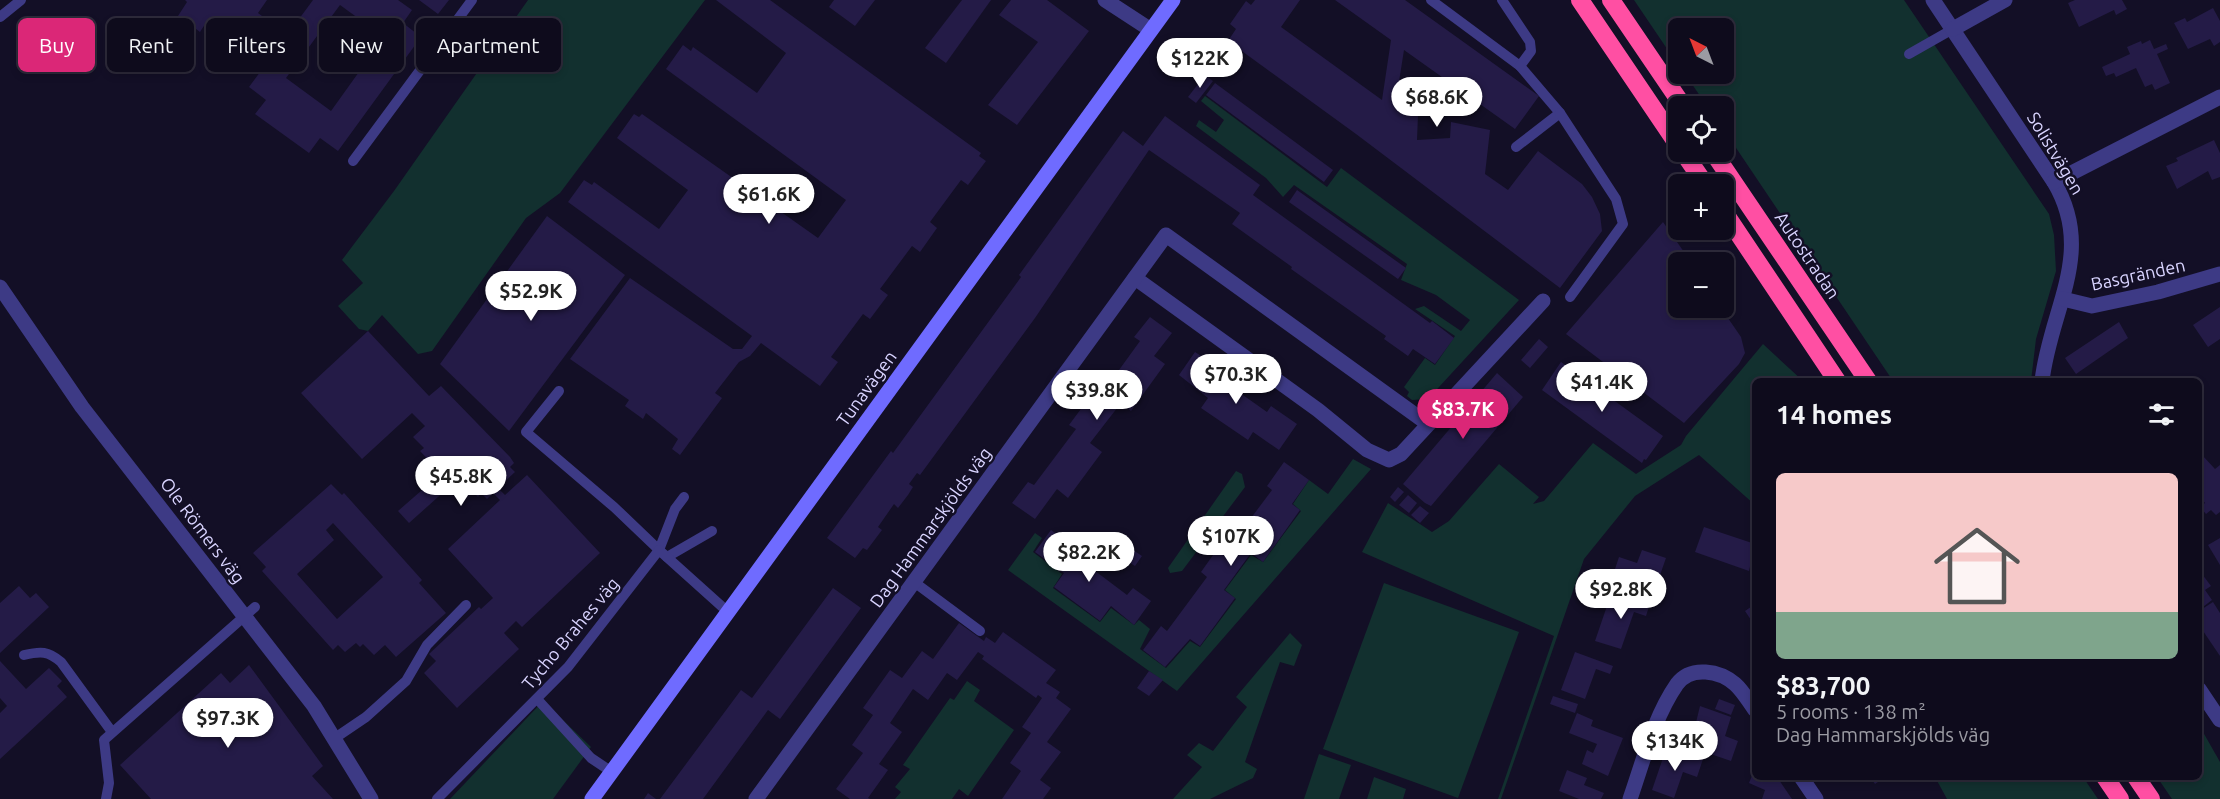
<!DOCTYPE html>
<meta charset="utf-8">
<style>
body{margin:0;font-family:Ubuntu,sans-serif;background:#1c1929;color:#f1f3f6;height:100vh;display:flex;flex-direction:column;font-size:22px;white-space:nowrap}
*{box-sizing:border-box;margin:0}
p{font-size:20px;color:#9b9ba3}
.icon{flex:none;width:33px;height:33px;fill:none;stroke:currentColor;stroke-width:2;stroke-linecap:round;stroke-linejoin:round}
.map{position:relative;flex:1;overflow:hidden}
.drawer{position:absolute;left:1752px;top:378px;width:450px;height:402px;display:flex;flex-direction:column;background:#0e0b1c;border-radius:9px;box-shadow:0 3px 9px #0003,0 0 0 2px #2e2b3b}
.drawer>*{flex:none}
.guide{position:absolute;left:18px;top:18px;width:570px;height:54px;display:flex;gap:12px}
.needle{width:39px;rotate:318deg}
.buttons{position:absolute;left:1668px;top:18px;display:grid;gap:12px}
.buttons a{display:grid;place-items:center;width:66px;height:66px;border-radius:9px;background:#0e0b1c;box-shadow:0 3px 9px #0003,0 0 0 2px #2e2b3b;font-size:30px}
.price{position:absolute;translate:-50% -51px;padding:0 14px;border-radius:21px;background:#fff;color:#222;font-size:20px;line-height:39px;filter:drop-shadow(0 2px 3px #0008)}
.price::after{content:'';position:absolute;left:50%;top:36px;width:18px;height:14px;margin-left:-9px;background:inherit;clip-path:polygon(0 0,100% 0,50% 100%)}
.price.active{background:#db2777;color:#fff}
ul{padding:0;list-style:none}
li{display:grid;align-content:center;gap:12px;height:318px;padding:0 24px}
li+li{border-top:2px solid #2e2b3b}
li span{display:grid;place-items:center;height:186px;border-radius:9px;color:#555}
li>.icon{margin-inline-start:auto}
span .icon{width:108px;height:108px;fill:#fffc;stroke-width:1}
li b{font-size:26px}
h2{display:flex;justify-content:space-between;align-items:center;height:72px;padding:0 24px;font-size:26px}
.tag{padding:0 21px;border-radius:9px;background:#0e0b1c;box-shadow:0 3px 9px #0003,0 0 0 2px #2e2b3b;font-size:21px;line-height:54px}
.tag.active{background:#db2777;color:#fff}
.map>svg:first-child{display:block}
.green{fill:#12302f}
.building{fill:#241b47;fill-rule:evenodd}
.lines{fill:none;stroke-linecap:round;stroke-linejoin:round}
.service{stroke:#3d3a85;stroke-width:10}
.minor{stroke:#3d3a85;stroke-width:15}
.tertiary{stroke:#3d3a85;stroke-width:15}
.secondary{stroke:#6f6bff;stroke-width:15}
.motorway{stroke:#ff4fa3;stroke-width:18}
.labels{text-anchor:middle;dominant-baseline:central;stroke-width:5;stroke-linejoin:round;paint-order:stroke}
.street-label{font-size:18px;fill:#d9d4ff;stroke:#130f26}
</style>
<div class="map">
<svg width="2220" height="799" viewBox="0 0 2220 799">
<rect width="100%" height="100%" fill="#130f26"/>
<g class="green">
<path d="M 528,0 L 705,0 L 560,193 L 526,218 L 432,351 L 418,354 L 382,315 L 368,331 L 359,329 L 338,306 L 363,283 L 342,260 L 394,191 Z"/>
<path d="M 1634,0 L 1904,0 L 2049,214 L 2054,235 L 2056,271 L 2036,339 L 2031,381 L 1893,381 L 1724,130 L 1724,106 L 1707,106 L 1685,74 L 1724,74 L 1724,28 L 1678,28 L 1678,65 Z"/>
<path d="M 1205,96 L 1327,187 L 1341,168 L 1519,300 L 1428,399 L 1412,400 L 1407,396 L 1409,392 L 1404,387 L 1425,358 L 1435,365 L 1455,336 L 1415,309 L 1424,306 L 1461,331 L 1470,320 L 1436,295 L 1401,280 L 1407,264 L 1294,185 L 1283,197 L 1266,178 L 1196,126 L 1199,120 L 1216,132 L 1224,120 L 1201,101 Z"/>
<path d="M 1763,344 L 1803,381 L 1755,381 L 1755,505 L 1699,455 L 1635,496 L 1584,559 L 1501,799 L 1498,799 L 1554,636 L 1362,552 L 1388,503 L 1432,532 L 1449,521 L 1499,464 L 1539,497 L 1533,504 L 1544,501 L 1593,443 L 1636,474 L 1681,445 L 1686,436 Z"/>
<path d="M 1353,459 L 1371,469 L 1177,691 L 1008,570 L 1035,533 L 1042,538 L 1033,552 L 1062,574 L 1053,588 L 1100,622 L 1111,608 L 1134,625 L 1139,620 L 1150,629 L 1140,649 L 1166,668 L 1190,641 L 1200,647 L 1236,599 L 1225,590 L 1251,555 L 1263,562 L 1301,511 L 1293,504 L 1309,480 L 1328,494 Z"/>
<path d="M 1236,471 L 1242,474 L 1245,487 L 1182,571 L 1170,573 L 1168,568 Z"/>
<path d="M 1384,583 L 1519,632 L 1458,798 L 1323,749 Z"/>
<path d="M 1290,633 L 1302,645 L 1294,666 L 1280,662 L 1245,762 L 1257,769 L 1253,778 L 1210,799 L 1173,799 L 1202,767 L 1187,755 L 1199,743 L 1213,751 L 1247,707 L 1236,697 Z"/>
<path d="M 967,681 L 980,690 L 974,701 L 1014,730 L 968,796 L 959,789 L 952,799 L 895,799 L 901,792 L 895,787 L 910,769 L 903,765 L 950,698 L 954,700 Z"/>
<path d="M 543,701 L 591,747 L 553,799 L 450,799 Z"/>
<path d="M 2199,725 L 2220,762 L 2220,799 L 2172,799 L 2157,777 L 2199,777 Z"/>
<path d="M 1319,754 L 1351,765 L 1339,799 L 1304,799 Z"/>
<path d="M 1374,777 L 1406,789 L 1403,799 L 1367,799 Z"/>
<path d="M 1935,777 L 2083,777 L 2098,799 L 1947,799 Z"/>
</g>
<g class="building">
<path d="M 185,0 L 267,0 L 258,13 L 274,25 L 255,51 L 245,44 L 238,55 L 212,36 L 219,25 L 209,18 L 200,32 L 196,29 L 194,32 L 179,22 L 182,19 L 178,16 L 187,2 Z"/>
<path d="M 313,0 L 398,0 L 412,10 L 403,23 L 421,37 L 338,151 L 320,138 L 309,153 L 255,114 L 266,100 L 249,87 ZM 340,5 L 384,37 L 331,111 L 286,78 Z"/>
<path d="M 419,0 L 449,0 L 438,14 Z"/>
<path d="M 716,0 L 770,0 L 981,153 L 979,156 L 986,161 L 968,185 L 961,180 L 930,222 L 937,228 L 920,252 L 912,246 L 880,289 L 888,295 L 870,319 L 863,314 L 831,357 L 838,362 L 820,386 L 761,343 L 750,356 L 739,362 L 715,393 L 722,398 L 680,455 L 672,449 L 678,439 L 646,413 L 643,419 L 625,406 L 629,400 L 570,359 L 630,278 L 733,349 L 742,349 L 752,336 L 568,202 L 584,180 L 592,185 L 594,182 L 659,229 L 688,190 L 617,138 L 634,114 L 639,117 L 642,114 L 818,238 L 846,200 L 666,69 L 683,45 L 691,51 L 693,47 L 757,93 L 786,53 Z"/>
<path d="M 834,0 L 875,0 L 855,26 L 829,7 Z"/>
<path d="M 962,0 L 991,0 L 946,63 L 925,48 Z"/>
<path d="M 1011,0 L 1047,0 L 1089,31 L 1017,125 L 988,105 L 1038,42 L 999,15 Z"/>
<path d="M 1255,0 L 1300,0 L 1281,27 L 1382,100 L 1391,40 L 1335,0 L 1405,0 L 1539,96 L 1515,129 L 1404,50 L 1398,88 L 1419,90 L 1417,140 L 1450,138 L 1451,122 L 1490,130 L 1485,174 L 1508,190 L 1538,151 L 1582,184 L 1592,197 L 1600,214 L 1602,231 L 1560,288 L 1356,134 L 1228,41 L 1236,29 L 1230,24 L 1246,1 L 1251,5 Z"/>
<path d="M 2075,0 L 2122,0 L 2127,9 L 2116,15 L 2114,10 L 2079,27 L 2068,3 Z"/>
<path d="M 2213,8 L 2220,21 L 2220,42 L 2214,46 L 2210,39 L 2188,49 L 2174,23 L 2185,18 L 2187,22 Z"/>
<path d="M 2150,40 L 2154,49 L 2166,44 L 2168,49 L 2157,54 L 2170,83 L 2155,90 L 2152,84 L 2145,87 L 2136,68 L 2116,77 L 2114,73 L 2106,76 L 2102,67 L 2130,54 L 2127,47 L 2141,41 L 2142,44 Z"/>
<path d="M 1205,75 L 1213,81 L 1196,103 L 1188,97 Z"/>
<path d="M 1215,83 L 1333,170 L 1324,182 L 1206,95 Z"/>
<path d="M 1165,116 L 1260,185 L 1253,195 L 1430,323 L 1432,321 L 1454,338 L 1435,364 L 1413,349 L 1408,356 L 1384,339 L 1386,336 L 1291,269 L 1292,267 L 1232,224 L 1240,213 L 1149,150 L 1035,318 L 920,475 L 917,473 L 909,484 L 913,487 L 908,495 L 898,508 L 894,504 L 878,527 L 882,530 L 867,550 L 863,548 L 855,558 L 827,538 L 891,451 L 893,453 L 1021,277 L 1019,275 L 1123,131 L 1143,146 Z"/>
<path d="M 2214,140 L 2220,153 L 2220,177 L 2212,180 L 2208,171 L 2177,189 L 2166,166 L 2178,161 L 2176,158 Z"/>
<path d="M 1297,190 L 1406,268 L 1398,279 L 1289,202 Z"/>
<path d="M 547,216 L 625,275 L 509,431 L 440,364 Z"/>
<path d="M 1663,222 L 1691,262 L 1678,262 L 1678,308 L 1721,308 L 1741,337 L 1745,353 L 1739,364 L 1684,423 L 1566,334 Z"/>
<path d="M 2220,307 L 2220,339 L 2208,347 L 2193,325 Z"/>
<path d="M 1150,317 L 1172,333 L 1154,356 L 1165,364 L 1131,411 L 1121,403 L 1090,443 L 1102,452 L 1068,498 L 1057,489 L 1035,519 L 1012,503 L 1028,482 L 1034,485 L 1076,429 L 1069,425 L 1092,394 L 1098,399 L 1140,341 L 1134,337 Z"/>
<path d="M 2119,322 L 2128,338 L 2076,374 L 2065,358 Z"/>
<path d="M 368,331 L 429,396 L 441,386 L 510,457 L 514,463 L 510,467 L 515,472 L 498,488 L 505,495 L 527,475 L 600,553 L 522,627 L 516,621 L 504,633 L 519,649 L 457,708 L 424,673 L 436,661 L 429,654 L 479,607 L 481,609 L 493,598 L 448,549 L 500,500 L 493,493 L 487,499 L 481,493 L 478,497 L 473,492 L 465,499 L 420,451 L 424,448 L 413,437 L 425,426 L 412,413 L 362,459 L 301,393 Z"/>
<path d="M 1539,339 L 1548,347 L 1530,368 L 1521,360 Z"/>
<path d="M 1195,352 L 1221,369 L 1216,376 L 1267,412 L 1271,406 L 1297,424 L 1279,450 L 1253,432 L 1248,440 L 1201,408 L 1208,398 L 1179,375 Z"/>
<path d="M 1561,362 L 1663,436 L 1646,460 L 1644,459 L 1642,463 L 1542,390 Z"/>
<path d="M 1497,373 L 1523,397 L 1431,506 L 1425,503 L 1403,484 Z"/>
<path d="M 2202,455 L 2215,469 L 2220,465 L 2220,512 L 2216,515 L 2211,510 L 2206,514 L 2200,507 L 2205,503 L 2199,496 L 2199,458 Z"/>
<path d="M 1284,462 L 1309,480 L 1292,504 L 1300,510 L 1263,562 L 1251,553 L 1224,590 L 1235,598 L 1200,646 L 1190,639 L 1165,667 L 1143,650 L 1161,626 L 1167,631 L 1207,577 L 1201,572 L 1223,541 L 1230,546 L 1272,490 L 1267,486 Z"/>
<path d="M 437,477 L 447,489 L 409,523 L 398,511 Z"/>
<path d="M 331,484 L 342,495 L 344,493 L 422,580 L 419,583 L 446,613 L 396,657 L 385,645 L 374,655 L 363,644 L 360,647 L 356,643 L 345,652 L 338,645 L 333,650 L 262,571 L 266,567 L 253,553 ZM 333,523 L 383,577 L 337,619 L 297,574 L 334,540 L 326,530 Z"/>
<path d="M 1398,487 L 1404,492 L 1395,502 L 1390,497 Z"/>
<path d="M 1408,495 L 1417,503 L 1409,513 L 1399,505 Z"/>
<path d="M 1420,506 L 1429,513 L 1420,523 L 1411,515 Z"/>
<path d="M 1704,527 L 1755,544 L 1749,571 L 1695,552 Z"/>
<path d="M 1051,530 L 1074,547 L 1070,552 L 1127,595 L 1133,588 L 1151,601 L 1134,625 L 1111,606 L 1100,621 L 1054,587 L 1064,573 L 1035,552 Z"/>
<path d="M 2220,538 L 2220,565 L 2208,545 Z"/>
<path d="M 1127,546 L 1142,556 L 1135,566 L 1119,556 Z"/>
<path d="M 1642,550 L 1666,558 L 1659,578 L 1644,573 L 1639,587 L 1612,578 L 1619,557 L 1637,563 Z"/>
<path d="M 2199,570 L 2211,586 L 2205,590 L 2212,600 L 2199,610 Z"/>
<path d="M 19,586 L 30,598 L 36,593 L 49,607 L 0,653 L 0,603 Z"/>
<path d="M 833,588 L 861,608 L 780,719 L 768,710 L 703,799 L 660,799 L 741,690 L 752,698 Z"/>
<path d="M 1636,591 L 1652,597 L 1646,616 L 1634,612 L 1621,649 L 1595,641 L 1609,600 L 1630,607 Z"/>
<path d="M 2213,602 L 2220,613 L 2220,656 L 2199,625 L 2199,611 Z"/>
<path d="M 1755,604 L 1755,626 L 1745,611 Z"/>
<path d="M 959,623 L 984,641 L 986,637 L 995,643 L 1003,632 L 1056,670 L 1046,683 L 1060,692 L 1056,698 L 1071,709 L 1047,742 L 1061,752 L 1040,780 L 1051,788 L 1043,799 L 1002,799 L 1021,771 L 1010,763 L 1031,733 L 1022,727 L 1042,698 L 1038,695 L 1036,698 L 982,659 L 984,656 L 978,652 L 957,680 L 947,673 L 928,700 L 913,689 L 890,723 L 902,732 L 879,764 L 888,770 L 868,798 L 870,799 L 850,799 L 836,789 L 863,753 L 852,745 L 873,715 L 863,708 L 890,670 L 902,678 L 922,651 L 933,659 Z"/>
<path d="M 1575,652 L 1613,666 L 1610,674 L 1596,669 L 1585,699 L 1561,690 Z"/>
<path d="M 0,661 L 26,689 L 49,668 L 62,681 L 57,686 L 67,697 L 0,759 L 0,713 L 7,706 L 0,698 Z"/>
<path d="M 249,665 L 323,766 L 312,776 L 333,799 L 151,799 L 120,765 L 221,673 L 230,683 Z"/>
<path d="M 1149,671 L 1163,680 L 1149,696 L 1137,688 Z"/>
<path d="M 1553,696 L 1578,704 L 1575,713 L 1550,704 Z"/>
<path d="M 1719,699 L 1735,705 L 1731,715 L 1715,709 Z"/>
<path d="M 1700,706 L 1731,717 L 1725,736 L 1738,741 L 1731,761 L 1690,747 Z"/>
<path d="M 1577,713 L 1593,720 L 1591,726 L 1623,738 L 1608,776 L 1582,764 L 1587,750 L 1593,753 L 1597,744 L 1569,733 Z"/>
<path d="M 1665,752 L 1685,758 L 1687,753 L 1703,759 L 1697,777 L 1683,772 L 1674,798 L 1652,790 Z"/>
<path d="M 1755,768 L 1755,777 L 1777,777 L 1792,799 L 1762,799 L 1765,790 L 1749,783 Z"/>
<path d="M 1567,770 L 1587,778 L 1584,785 L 1604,793 L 1601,799 L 1579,799 L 1559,791 Z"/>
<path d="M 1870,777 L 1885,777 L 1875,784 Z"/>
<path d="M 648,793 L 656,799 L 644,799 Z"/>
</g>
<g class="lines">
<g class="service">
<path d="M 1431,0 L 1520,66"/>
<path d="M 1502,0 L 1530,42 L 1531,51 L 1520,66 L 1560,113 L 1516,147"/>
<path d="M 0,17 L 21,0"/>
<path d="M 1909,54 L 1953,29"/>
<path d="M 1560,113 L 1616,199 L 1623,224 L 1570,297"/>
<path d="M 353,161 L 472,0"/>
<path d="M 559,391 L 526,432 L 614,507 L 659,550 L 675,509 L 684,497"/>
<path d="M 667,557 L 712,531"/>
<path d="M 914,582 L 980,631"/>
<path d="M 24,655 C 41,651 48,651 61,662 L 112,732"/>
<path d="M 538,700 L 591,758 L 612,772"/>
<path d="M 335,738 L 366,717 L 406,681 L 427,645 L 466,605"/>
<path d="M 106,799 L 109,783 L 104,740 L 255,607"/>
<path d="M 437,799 L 568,667 L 659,550 L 728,612"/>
</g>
<g class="minor">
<path d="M 1933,0 L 2054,182 C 2096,253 2050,309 2042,381"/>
<path d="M 1953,29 L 2005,0"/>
<path d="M 2054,182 L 2220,97"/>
<path d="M 1135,278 L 1318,410 L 1367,450 L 1389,460 L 1401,454 L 1543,301"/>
<path d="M 0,287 L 82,407 L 314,706 L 371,799"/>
<path d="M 2063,299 L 2092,306 L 2158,292 L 2220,274"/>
<path d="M 2199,689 L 2220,720"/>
<path d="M 1801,777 L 1816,799"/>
<path d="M 756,799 L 1166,235 L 1428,424"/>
<path d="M 1630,799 C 1643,762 1654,717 1677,684 C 1691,665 1720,671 1735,684 C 1743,691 1749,702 1755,710"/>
</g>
<path class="tertiary" d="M 1105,0 L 1151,30"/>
<path class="secondary" d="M 592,799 L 1173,0"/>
<g class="motorway">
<path d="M 1580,0 L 1678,145"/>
<path d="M 1611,0 L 1683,106"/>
<path d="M 1683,152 L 1705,184"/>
<path d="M 1713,152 L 1868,381"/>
<path d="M 1724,212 L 1837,381"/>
<path d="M 2105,777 L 2120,799"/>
<path d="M 2136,777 L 2151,799"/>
</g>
</g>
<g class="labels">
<g class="street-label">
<text transform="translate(2056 153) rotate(59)">Solistvägen</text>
<text transform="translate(1808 255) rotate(56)">Autostradan</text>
<text transform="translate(2138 274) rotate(-12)">Basgränden</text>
<text transform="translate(866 388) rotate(-54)">Tunavägen</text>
<text transform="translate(930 527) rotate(-54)">Dag Hammarskjölds väg</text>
<text transform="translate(203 530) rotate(53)">Ole Römers väg</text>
<text transform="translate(570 633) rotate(-50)">Tycho Brahes väg</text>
</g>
</g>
</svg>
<div class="buttons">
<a><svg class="needle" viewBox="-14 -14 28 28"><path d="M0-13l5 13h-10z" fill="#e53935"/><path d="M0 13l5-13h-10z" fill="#9b9ba3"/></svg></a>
<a><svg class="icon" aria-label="locate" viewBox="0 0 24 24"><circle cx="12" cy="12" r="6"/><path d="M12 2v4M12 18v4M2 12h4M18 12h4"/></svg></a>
<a>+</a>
<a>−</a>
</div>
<b class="price" style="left:1200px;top:89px">$122K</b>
<b class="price" style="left:1437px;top:128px">$68.6K</b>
<b class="price" style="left:769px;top:225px">$61.6K</b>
<b class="price" style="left:531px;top:322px">$52.9K</b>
<b class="price" style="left:1236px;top:405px">$70.3K</b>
<b class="price" style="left:1602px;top:413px">$41.4K</b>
<b class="price" style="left:1097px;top:421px">$39.8K</b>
<b class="price active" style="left:1463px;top:440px">$83.7K</b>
<b class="price" style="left:461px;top:507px">$45.8K</b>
<b class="price" style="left:1231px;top:567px">$107K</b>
<b class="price" style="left:1089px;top:583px">$82.2K</b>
<b class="price" style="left:1621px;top:620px">$92.8K</b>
<b class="price" style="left:228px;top:749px">$97.3K</b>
<b class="price" style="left:1675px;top:772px">$134K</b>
<div class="guide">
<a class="tag active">Buy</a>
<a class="tag">Rent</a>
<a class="tag">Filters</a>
<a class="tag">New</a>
<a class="tag">Apartment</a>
</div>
<section class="drawer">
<h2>14 homes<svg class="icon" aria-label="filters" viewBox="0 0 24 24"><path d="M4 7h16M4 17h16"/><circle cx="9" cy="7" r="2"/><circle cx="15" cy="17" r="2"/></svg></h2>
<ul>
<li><span style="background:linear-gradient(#f6c9c9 75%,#7fa58c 0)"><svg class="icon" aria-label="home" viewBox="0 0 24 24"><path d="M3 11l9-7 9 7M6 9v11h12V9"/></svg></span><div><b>$83,700</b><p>5 rooms · 138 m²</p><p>Dag Hammarskjölds väg</p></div></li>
</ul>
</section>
</div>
